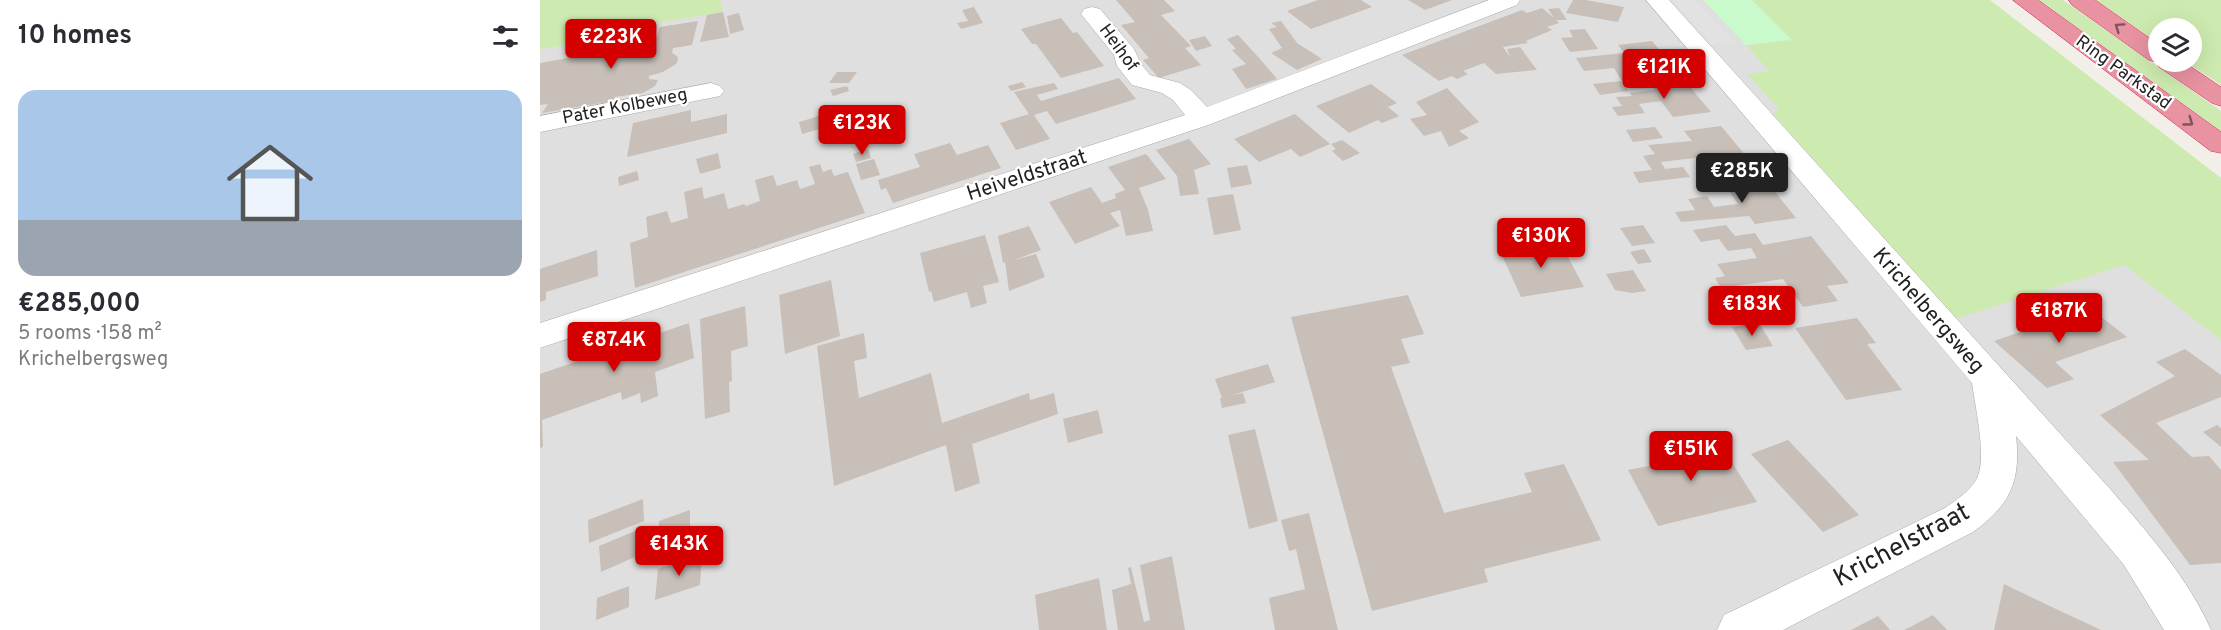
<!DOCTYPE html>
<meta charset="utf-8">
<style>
body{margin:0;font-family:Overpass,sans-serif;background:#f2f2f3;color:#2b2b33;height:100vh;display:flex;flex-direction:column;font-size:22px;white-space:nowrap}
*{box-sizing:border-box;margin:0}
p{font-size:20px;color:#7c7c81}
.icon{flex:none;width:33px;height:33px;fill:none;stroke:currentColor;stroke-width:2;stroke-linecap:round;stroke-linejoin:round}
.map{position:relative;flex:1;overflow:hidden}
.sheet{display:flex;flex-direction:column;background:#fff;width:540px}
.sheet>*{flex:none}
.controls{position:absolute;left:1608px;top:18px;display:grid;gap:12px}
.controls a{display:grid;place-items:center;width:54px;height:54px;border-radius:50%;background:#fff;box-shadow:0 6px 24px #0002;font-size:30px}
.price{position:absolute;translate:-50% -51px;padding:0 14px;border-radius:6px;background:#d40000;color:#fff;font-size:20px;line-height:39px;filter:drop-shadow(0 2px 3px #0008)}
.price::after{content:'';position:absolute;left:50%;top:36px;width:18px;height:14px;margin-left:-9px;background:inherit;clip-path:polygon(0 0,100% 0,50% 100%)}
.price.active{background:#222;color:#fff}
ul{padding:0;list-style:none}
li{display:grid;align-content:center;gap:12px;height:318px;padding:0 18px}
li span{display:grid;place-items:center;height:186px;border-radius:18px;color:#555}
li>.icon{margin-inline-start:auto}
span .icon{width:108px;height:108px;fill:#fffc;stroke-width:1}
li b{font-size:26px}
h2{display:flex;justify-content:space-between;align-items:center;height:72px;padding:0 18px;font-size:26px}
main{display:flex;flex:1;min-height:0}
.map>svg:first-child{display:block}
.residential{fill:#e0dfdf}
.grass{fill:#cdebb0}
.park{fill:#c8facc}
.parking{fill:#e2e2e2}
.building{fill:#c7bfb8}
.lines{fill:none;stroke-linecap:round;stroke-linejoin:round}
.street-casing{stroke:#a9a9a9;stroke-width:1}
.highway-casing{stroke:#dc2a67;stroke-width:1}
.street{fill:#fff;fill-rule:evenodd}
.highway{fill:#e892a2;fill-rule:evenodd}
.oneway{stroke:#7b545c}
.labels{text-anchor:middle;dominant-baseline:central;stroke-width:4.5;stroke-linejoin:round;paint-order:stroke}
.far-street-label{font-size:18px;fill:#222;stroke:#fff}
.street-label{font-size:21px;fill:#222;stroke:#fff}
.near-street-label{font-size:26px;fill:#222;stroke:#fff}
</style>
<main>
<section class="sheet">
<h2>10 homes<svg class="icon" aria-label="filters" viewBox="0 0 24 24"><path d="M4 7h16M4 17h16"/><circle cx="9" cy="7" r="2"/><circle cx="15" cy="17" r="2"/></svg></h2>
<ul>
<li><span style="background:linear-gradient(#a9c7e8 70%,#9aa5b1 0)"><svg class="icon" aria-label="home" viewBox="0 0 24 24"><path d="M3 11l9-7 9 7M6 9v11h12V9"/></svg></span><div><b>€285,000</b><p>5 rooms · 158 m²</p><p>Krichelbergsweg</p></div></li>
</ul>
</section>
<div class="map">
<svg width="1681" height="630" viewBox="0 0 1681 630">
<rect width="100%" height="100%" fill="#f2efe9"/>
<path class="residential" d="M 0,0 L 1351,0 L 1681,261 L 1681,630 L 0,630 Z"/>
<g class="grass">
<path d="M 0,0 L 180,0 L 183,12 L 103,25 L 98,35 L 0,49 Z"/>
<path d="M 1212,0 L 1450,0 L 1681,178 L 1681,340 L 1584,265 L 1415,319 L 1233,114 L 1239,109 L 1207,74 L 1229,71 L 1206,45 L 1251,40 Z"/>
<path d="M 1499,0 L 1523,0 L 1681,111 L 1681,132 Z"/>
<path d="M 1556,0 L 1681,0 L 1681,85 L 1646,62 L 1652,62 L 1652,28 L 1618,28 L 1618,43 Z"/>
</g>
<path class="park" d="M 1163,0 L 1212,0 L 1252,40 L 1206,45 Z"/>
<path class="parking" d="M 1132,0 L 1155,0 L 1194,42 L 1171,44 Z"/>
<g class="building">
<path d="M 576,0 L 624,0 L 635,11 L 621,15 L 651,46 L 645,48 L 661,65 L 619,78 L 603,60 L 609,58 L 581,25 L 595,22 Z"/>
<path d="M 778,0 L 821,0 L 832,7 L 771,29 L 747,11 Z"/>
<path d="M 868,0 L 912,0 L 885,10 Z"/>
<path d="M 1033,0 L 1046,0 L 1084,7 L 1078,22 L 1026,13 Z"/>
<path d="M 434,7 L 443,23 L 421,29 L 417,23 L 428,21 L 422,10 Z"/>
<path d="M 1002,8 L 1014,18 L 1008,9 L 1019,8 L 1027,20 L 1016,20 L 1019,23 L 1007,27 L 1012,30 L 986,41 L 988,43 L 963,47 L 970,57 L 967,49 L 980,47 L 997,70 L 956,74 L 944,63 L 923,71 L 928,74 L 917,79 L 912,76 L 899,81 L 862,55 L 982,10 L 987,13 Z"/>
<path d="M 183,12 L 189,37 L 160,42 L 167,15 Z"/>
<path d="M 199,13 L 204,30 L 190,34 L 187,16 Z"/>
<path d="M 521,18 L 533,33 L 537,32 L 564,66 L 521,78 L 496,44 L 492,44 L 481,29 Z"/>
<path d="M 158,21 L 152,45 L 133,48 L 132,53 L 137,56 L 138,60 L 136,64 L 123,72 L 109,76 L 109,79 L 118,80 L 115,86 L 103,93 L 75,97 L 73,101 L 2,113 L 8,104 L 0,105 L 0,63 L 28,58 L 31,51 L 117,37 L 120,27 Z"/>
<path d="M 741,21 L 757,43 L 782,59 L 757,70 L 731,53 L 742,48 L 729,29 L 737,27 L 731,23 Z"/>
<path d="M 1045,29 L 1058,49 L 1030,52 L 1021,38 L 1033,37 L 1029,30 Z"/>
<path d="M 698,35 L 720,59 L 737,79 L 706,89 L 692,69 L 706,64 L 692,50 L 696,49 L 687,39 Z"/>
<path d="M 665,36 L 672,46 L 656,51 L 649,40 Z"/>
<path d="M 1112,41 L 1135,69 L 1102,73 L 1107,78 L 1082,81 L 1074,68 L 1044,71 L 1036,58 L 1084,53 L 1078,45 Z"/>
<path d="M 297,72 L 317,72 L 309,83 L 289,83 Z"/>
<path d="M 579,78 L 596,99 L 516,124 L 507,111 L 494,115 L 510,139 L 476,150 L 460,123 L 489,114 L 474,92 L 514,83 L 518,89 L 497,95 L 501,101 Z"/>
<path d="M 1081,81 L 1088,91 L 1060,95 L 1053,84 Z"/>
<path d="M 1145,81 L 1171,112 L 1133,117 L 1121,101 L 1099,104 L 1105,113 L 1078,116 L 1072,107 L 1082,106 L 1076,97 L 1092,96 L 1090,93 L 1115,90 L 1111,84 Z"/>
<path d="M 482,82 L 486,87 L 471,91 L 468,86 Z"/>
<path d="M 831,84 L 857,103 L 848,107 L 859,116 L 842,123 L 838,120 L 809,133 L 776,106 Z"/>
<path d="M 307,86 L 309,91 L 293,96 L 290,90 Z"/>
<path d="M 907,88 L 939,122 L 919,131 L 929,138 L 909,147 L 901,131 L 884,136 L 870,119 L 887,115 L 876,102 Z"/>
<path d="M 151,110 L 151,122 L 187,114 L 187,133 L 87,157 L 93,123 Z"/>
<path d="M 286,114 L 290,126 L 262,134 L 259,122 Z"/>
<path d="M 755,114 L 790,144 L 760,157 L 751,149 L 719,162 L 694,139 Z"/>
<path d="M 1181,126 L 1211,162 L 1172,167 L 1163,157 L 1121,162 L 1125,169 L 1143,167 L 1150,177 L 1099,183 L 1093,172 L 1112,170 L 1103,156 L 1115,154 L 1108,145 L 1152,141 L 1144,131 Z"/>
<path d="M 1115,127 L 1123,138 L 1093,142 L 1086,130 Z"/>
<path d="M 649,139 L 671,164 L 654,170 L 659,194 L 640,196 L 637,176 L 616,150 Z"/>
<path d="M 802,140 L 820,153 L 803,161 L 792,151 L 796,149 L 791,144 Z"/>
<path d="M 410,143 L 417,155 L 448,145 L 461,168 L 353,203 L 346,188 L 341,190 L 338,180 L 380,167 L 374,154 Z"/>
<path d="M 328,149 L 331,158 L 316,162 L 313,154 Z"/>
<path d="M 178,153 L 181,168 L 160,174 L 156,159 Z"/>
<path d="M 606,154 L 626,179 L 599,188 L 608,210 L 613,231 L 586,236 L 580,210 L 570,213 L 580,226 L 535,244 L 509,202 L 551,187 L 562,203 L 576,198 L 575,194 L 585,190 L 568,167 Z"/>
<path d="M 334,159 L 340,175 L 321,180 L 316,164 Z"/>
<path d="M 280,164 L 283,172 L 291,169 L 294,176 L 308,172 L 325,213 L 95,288 L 90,243 L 108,237 L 106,217 L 127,211 L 131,223 L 148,218 L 144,192 L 162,187 L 164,199 L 184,193 L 188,209 L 204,204 L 206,206 L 220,201 L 215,180 L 233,175 L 237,186 L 257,180 L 260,189 L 275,184 L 269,167 Z"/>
<path d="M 707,165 L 712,184 L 691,188 L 687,168 Z"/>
<path d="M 97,171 L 99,180 L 79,186 L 78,177 Z"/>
<path d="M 1223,177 L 1256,218 L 1215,224 L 1209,216 L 1141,222 L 1135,212 L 1155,210 L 1148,199 L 1167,196 L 1174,207 L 1198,204 L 1183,183 Z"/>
<path d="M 693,194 L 701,230 L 674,235 L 667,198 Z"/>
<path d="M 1007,225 L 1013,236 L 992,239 L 988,228 Z"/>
<path d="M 1103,225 L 1115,243 L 1092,246 L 1080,228 Z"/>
<path d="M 1186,225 L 1195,236 L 1215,233 L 1223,245 L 1271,236 L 1309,283 L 1287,286 L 1298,301 L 1263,307 L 1243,279 L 1181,288 L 1175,278 L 1185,276 L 1177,264 L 1217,258 L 1211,248 L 1188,251 L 1179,239 L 1161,242 L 1153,230 Z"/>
<path d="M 489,226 L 501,250 L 474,260 L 496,254 L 505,277 L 469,291 L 465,262 L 463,263 L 458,236 Z"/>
<path d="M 445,235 L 459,282 L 443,286 L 447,303 L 431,308 L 427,292 L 394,302 L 391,291 L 389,292 L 380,253 Z"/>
<path d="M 1020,242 L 1044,287 L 981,297 L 960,251 Z"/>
<path d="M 1104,249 L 1112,262 L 1098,264 L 1090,252 Z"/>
<path d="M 57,250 L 58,276 L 6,292 L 6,300 L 0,302 L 0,269 Z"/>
<path d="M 1093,270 L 1106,291 L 1092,293 L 1075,290 L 1066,274 Z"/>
<path d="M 291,280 L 300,336 L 245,354 L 239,295 Z"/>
<path d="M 868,295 L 884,334 L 861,339 L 870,363 L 851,367 L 904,513 L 992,492 L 984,473 L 1024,464 L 1061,540 L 944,569 L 948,582 L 832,611 L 751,317 Z"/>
<path d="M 205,306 L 208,346 L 191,351 L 192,381 L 189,382 L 190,412 L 165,419 L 160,319 Z"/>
<path d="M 1550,308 L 1587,337 L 1515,362 L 1534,379 L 1507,388 L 1454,341 Z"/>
<path d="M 1317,318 L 1336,343 L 1327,344 L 1362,390 L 1306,400 L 1255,328 Z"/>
<path d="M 149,323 L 154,358 L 115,372 L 118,396 L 101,403 L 100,393 L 82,400 L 81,392 L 2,420 L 3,447 L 0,448 L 0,374 Z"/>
<path d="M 1219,323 L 1233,346 L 1206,350 L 1192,327 Z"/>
<path d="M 324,333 L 327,358 L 314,361 L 319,398 L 391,373 L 402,423 L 489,393 L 490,400 L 514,393 L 518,414 L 432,444 L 440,483 L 415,492 L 406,445 L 294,486 L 277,346 Z"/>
<path d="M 1645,349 L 1681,375 L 1681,397 L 1616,423 L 1652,457 L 1669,456 L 1681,470 L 1681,563 L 1650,565 L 1573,462 L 1609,460 L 1560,415 L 1635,376 L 1616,362 Z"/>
<path d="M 728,364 L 735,382 L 692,395 L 703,393 L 706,403 L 682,408 L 680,398 L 682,398 L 675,379 Z"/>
<path d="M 558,410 L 563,433 L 528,443 L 523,419 Z"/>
<path d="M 1677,425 L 1681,428 L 1681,447 L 1663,432 Z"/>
<path d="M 715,429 L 738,521 L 709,529 L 688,435 Z"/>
<path d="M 1151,433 L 1159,446 L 1179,442 L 1217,502 L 1118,526 L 1088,470 L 1138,460 L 1125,438 Z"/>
<path d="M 1248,440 L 1290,484 L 1319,515 L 1283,532 L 1211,454 Z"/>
<path d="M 103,499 L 104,521 L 49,543 L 48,520 Z"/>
<path d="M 150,510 L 150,533 L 119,544 L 119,521 Z"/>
<path d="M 769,513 L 798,630 L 735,630 L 729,598 L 765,589 L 756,549 L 749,551 L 741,520 Z"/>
<path d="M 95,531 L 97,556 L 61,572 L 59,546 Z"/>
<path d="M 162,554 L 160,585 L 115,600 L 118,569 Z"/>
<path d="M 632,556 L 645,630 L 578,630 L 572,590 L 591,584 L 588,568 L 591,567 L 604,622 L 610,620 L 600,565 Z"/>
<path d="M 559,578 L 567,630 L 499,630 L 495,595 Z"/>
<path d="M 1464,584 L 1514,608 L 1561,630 L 1454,630 Z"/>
<path d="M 89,586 L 89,607 L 56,620 L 57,598 Z"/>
<path d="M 1393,615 L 1407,630 L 1364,630 L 1374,625 Z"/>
<path d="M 1338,616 L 1350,630 L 1311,630 Z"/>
</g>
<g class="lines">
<defs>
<g id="street">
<path d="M 949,0 L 980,0 L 977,5 L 671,124 L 0,348 L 0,323 L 645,115 L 633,100 L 622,93 L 592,85 L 577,66 L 574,55 L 541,14 L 544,9 L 552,7 L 560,9 L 594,49 L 601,64 L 610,75 L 640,83 L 651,90 L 667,107 Z"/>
<path d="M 1106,0 L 1129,0 L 1571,490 C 1607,532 1649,579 1671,630 L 1624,630 L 1584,565 L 1476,436 C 1481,482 1470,505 1433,532 L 1243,630 L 1177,630 L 1184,615 L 1405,508 C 1416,500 1429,492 1436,480 C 1448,461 1435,406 1432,383 Z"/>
<path d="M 171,83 L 180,86 L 184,91 L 180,96 L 0,132 L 0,116 Z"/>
</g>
<g id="highway">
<path d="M 1473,0 L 1498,0 L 1681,132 L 1681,153 L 1671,151 Z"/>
<path d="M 1529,0 L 1555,0 L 1618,44 L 1618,62 L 1644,62 L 1681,87 L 1681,106 L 1672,103 L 1619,67 L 1616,62 L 1609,60 L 1532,5 Z"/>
</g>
</defs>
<use href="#street" class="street-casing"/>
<use href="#highway" class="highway-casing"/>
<use href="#street" class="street"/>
<use href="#highway" class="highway"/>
</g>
<defs><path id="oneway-chevron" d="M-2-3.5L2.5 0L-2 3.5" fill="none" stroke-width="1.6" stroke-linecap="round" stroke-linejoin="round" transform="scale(1.5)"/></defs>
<g class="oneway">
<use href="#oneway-chevron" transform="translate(1579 27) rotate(-145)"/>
<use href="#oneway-chevron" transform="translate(1649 122) rotate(36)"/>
</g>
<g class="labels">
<g class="far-street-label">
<text transform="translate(578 48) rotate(54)">Heihof</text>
<text transform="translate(1583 73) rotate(36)">Ring Parkstad</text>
<text transform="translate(85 107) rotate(-11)">Pater Kolbeweg</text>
</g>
<g class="street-label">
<text transform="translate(487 176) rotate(-18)">Heiveldstraat</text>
<text transform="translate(1388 311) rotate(49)">Krichelbergsweg</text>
</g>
<g class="near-street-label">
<text transform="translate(1362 546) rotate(-28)">Krichelstraat</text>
</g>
</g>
</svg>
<div class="controls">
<a><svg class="icon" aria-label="layers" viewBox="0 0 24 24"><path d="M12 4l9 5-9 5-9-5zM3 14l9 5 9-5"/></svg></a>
</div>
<b class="price" style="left:71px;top:70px">€223K</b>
<b class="price" style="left:1124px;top:100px">€121K</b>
<b class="price" style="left:322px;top:156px">€123K</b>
<b class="price active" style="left:1202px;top:204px">€285K</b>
<b class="price" style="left:1001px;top:269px">€130K</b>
<b class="price" style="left:1212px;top:337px">€183K</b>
<b class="price" style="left:1519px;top:344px">€187K</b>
<b class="price" style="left:74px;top:373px">€87.4K</b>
<b class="price" style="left:1151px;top:482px">€151K</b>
<b class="price" style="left:139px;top:577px">€143K</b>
</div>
</main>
